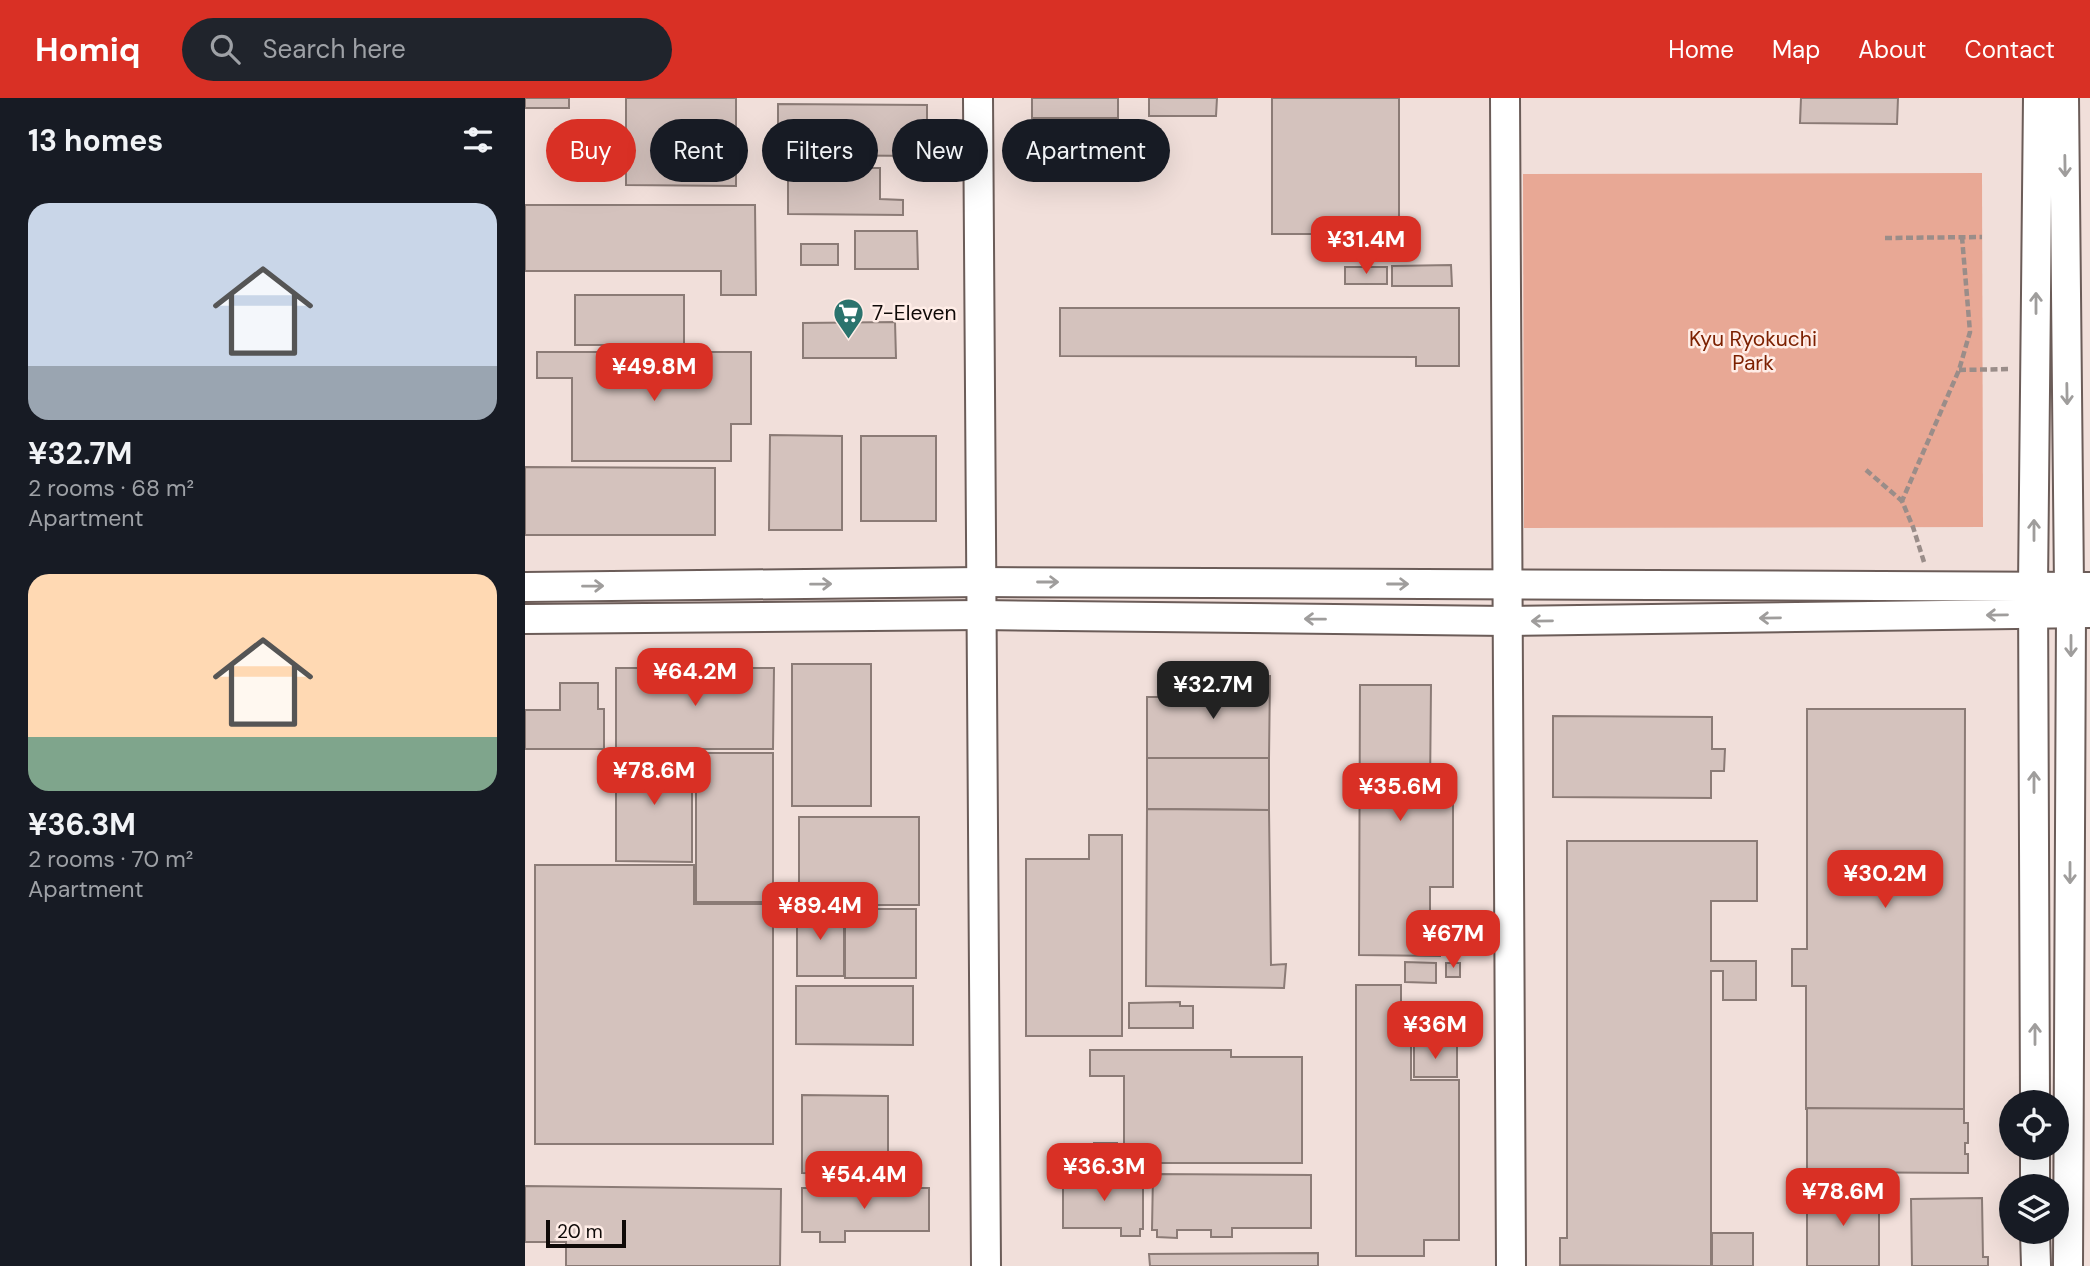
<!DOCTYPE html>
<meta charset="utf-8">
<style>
body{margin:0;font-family:"DM Sans",sans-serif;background:#20242c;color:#f1f3f6;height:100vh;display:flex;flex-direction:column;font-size:26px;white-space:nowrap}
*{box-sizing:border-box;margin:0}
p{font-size:23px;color:#9ea1a6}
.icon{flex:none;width:38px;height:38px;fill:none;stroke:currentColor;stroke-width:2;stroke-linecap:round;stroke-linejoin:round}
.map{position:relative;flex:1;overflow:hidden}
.drawer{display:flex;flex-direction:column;background:#171b24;width:525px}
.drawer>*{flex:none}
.banner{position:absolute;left:21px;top:21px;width:665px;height:63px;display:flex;gap:14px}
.buttons{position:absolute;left:1474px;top:992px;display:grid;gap:14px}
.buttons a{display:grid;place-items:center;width:70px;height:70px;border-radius:50%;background:#171b24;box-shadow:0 7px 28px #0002;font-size:35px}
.scale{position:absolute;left:21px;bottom:18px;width:80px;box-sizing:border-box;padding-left:7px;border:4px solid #0f0a08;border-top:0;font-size:19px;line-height:24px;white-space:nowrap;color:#0f0a08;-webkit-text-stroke:5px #ffede7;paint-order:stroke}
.price{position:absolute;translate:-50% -60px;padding:0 16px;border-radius:14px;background:#d93025;color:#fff;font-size:23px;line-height:46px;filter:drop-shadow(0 2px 4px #0008)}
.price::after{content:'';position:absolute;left:50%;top:42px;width:21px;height:16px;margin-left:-10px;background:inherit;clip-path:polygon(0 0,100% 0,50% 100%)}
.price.active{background:#222;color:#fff}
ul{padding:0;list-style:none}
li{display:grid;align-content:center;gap:14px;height:371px;padding:0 28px}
li span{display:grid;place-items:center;height:217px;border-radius:21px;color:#555}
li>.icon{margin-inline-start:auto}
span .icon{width:126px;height:126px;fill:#fffc;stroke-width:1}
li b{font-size:30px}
h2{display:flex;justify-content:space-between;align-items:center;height:84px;padding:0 28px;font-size:30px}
.tag{padding:0 24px;border-radius:32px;background:#171b24;box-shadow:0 7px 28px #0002;font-size:24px;line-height:63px}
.tag.active{background:#d93025;color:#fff}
header{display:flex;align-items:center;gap:42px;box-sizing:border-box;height:98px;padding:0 35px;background:#d93025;color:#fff}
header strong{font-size:33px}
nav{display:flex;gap:38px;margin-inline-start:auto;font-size:24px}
.search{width:490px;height:63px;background:#20242c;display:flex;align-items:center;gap:18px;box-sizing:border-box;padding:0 24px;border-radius:38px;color:#9ea1a6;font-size:26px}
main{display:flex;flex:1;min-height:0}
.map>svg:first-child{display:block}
.green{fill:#e8a895}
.building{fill:#d4c2bd;stroke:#8b7b76;stroke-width:2}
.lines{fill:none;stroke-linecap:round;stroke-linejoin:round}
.minor-casing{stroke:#6b5c58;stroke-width:32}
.path{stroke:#9a8d89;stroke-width:4.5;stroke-dasharray:7 3.5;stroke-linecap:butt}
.minor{stroke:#fff;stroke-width:28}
.oneway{stroke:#9f9d9c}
.labels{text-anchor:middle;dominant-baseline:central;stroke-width:5;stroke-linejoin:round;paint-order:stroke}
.poi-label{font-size:21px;fill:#0f0a08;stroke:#ffede7;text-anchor:start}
.park-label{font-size:21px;fill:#7c2000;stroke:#ffede7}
</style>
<header>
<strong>Homiq</strong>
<div class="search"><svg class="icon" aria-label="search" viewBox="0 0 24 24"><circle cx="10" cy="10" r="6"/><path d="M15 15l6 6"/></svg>Search here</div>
<nav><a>Home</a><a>Map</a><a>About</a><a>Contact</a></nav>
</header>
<main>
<section class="drawer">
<h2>13 homes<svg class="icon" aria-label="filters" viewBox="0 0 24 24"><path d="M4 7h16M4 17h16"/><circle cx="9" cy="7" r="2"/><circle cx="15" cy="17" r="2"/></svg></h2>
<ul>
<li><span style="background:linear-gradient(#c9d6e8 75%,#9aa5b1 0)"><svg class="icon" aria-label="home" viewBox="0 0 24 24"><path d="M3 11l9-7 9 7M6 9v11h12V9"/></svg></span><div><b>¥32.7M</b><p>2 rooms · 68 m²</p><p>Apartment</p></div></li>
<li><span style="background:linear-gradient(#ffd9b3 75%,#7fa58c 0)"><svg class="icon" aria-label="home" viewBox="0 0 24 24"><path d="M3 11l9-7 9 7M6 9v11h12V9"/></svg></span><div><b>¥36.3M</b><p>2 rooms · 70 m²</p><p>Apartment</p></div></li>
</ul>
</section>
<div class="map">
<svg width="1565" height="1168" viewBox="0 0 1565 1168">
<rect width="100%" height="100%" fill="#f1dfda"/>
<path class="green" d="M 1457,75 L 1458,429 L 999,430 L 998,76 Z"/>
<g class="building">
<rect x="0" y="0" width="44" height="10"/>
<path d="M 101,0 L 211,0 L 211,88 L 101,87 Z"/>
<rect x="507" y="0" width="86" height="20"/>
<path d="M 624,0 L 692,0 L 691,18 L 624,18 Z"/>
<rect x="747" y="0" width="127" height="136"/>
<path d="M 1276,0 L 1373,0 L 1372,26 L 1275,25 Z"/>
<path d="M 253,6 L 402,7 L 402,58 L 253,57 Z"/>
<path d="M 263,70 L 355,70 L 355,101 L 378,102 L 378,117 L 263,116 Z"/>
<path d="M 0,107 L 230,107 L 231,197 L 196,197 L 196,173 L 0,173 Z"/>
<path d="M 330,133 L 392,133 L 393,171 L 330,171 Z"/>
<rect x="276" y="146" width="37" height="21"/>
<path d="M 926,167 L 927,188 L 867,188 L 867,168 Z"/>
<rect x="820" y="169" width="42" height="17"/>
<rect x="50" y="197" width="109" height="50"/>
<path d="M 535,210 L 934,210 L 934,268 L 891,268 L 891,259 L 535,258 Z"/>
<path d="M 370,224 L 371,260 L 278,260 L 278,225 Z"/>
<path d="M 12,254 L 226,254 L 226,326 L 206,326 L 206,363 L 47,363 L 47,280 L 12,280 Z"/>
<path d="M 245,337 L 317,338 L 317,432 L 244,432 Z"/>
<rect x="336" y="338" width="75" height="85"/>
<path d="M 0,369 L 190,370 L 190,437 L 0,437 Z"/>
<rect x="267" y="566" width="79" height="142"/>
<path d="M 91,570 L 249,570 L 248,651 L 91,651 Z"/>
<path d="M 682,578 L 745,578 L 744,660 L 622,660 L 622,599 L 682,599 Z"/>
<path d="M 35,585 L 73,585 L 73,611 L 79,611 L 79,651 L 0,651 L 0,612 L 35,612 Z"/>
<path d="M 835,587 L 906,587 L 905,693 L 928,693 L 928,789 L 905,789 L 905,840 L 915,840 L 915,858 L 834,857 Z"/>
<path d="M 1282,611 L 1440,611 L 1439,1011 L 1281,1011 L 1281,888 L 1267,888 L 1267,851 L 1282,851 Z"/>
<path d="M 1028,618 L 1187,619 L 1187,651 L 1200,651 L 1199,673 L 1186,673 L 1186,700 L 1028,699 Z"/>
<path d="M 91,655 L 167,655 L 167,764 L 91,763 Z"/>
<rect x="171" y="655" width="77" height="149"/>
<path d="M 622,660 L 744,660 L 744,712 L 622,711 Z"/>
<path d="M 622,711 L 744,712 L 746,867 L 761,866 L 759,890 L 621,888 Z"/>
<rect x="274" y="719" width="120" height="88"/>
<path d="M 564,737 L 597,737 L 597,938 L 501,938 L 501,761 L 564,761 Z"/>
<path d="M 1042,743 L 1232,743 L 1232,803 L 1186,803 L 1186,863 L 1231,863 L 1231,902 L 1198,902 L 1198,873 L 1186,873 L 1186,1168 L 1035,1167 L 1035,1140 L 1042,1140 Z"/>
<path d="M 10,767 L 169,767 L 169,806 L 248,806 L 248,1046 L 10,1046 Z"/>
<rect x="272" y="810" width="47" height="68"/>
<rect x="320" y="811" width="71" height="69"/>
<path d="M 880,864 L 911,865 L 911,885 L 880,884 Z"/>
<rect x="921" y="865" width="14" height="14"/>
<path d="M 831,887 L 876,887 L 876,906 L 886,906 L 886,982 L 934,982 L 934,1142 L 899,1142 L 899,1158 L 831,1158 Z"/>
<path d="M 271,888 L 388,888 L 388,947 L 271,946 Z"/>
<path d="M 655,904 L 655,908 L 668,908 L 668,930 L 604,930 L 604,905 Z"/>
<rect x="889" y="947" width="43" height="32"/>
<path d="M 565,952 L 706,952 L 706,959 L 777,959 L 777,1065 L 599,1065 L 599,978 L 565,978 Z"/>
<path d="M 277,997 L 363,998 L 363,1076 L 277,1075 Z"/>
<path d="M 1282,1010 L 1439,1011 L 1439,1025 L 1443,1025 L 1443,1045 L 1440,1045 L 1440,1056 L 1443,1056 L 1443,1075 L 1282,1074 Z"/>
<rect x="569" y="1045" width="23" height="21"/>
<path d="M 628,1076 L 786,1077 L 786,1130 L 707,1130 L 707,1139 L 686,1139 L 686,1132 L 652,1132 L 652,1140 L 632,1139 L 632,1132 L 627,1132 Z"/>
<path d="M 538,1078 L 618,1079 L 618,1131 L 615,1131 L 615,1138 L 596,1138 L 596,1130 L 538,1130 Z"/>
<path d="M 0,1088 L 256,1091 L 255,1168 L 41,1168 L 41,1144 L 0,1144 Z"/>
<path d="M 277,1090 L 404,1090 L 404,1133 L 320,1133 L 320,1144 L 295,1144 L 295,1134 L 277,1134 Z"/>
<rect x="1282" y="1091" width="72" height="77"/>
<path d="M 1457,1100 L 1458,1159 L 1463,1159 L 1463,1168 L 1387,1168 L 1386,1101 Z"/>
<rect x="1187" y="1135" width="41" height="33"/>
<path d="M 793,1155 L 793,1168 L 625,1168 L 624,1156 Z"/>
</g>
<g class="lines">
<defs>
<g id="minor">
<path d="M 453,0 L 461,1168"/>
<path d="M 980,0 L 986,1168"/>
<path d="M 1539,0 L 1544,489 L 1546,516 L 1543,1168"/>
<path d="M 0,489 L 455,484 L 1565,489"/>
<path d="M 0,521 L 455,517 L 982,523 L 1565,515"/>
<path d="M 1510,1004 L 1508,489 L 1513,0"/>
<path d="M 1510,1050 L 1510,1088"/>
<path d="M 1510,1134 L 1511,1168"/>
</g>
</defs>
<use href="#minor" class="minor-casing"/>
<g class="path">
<path d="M 1360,140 L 1457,139"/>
<path d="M 1434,272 L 1486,271"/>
<path d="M 1341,372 L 1377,403"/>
<path d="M 1399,464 L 1388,429 L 1377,403 L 1434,272 L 1445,234 L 1437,139"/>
</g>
<use href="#minor" class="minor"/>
</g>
<defs><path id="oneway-shaft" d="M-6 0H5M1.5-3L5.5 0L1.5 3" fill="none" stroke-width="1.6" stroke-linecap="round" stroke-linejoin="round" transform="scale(1.75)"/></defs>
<g class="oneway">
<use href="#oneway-shaft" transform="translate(1540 68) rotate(89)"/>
<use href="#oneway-shaft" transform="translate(1511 205) rotate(-90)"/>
<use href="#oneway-shaft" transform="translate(1542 296) rotate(89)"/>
<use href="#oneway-shaft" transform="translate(1509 432) rotate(-90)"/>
<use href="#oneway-shaft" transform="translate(523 484)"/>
<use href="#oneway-shaft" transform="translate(296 486) rotate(-1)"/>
<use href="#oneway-shaft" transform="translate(873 486)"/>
<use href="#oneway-shaft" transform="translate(68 488) rotate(-1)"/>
<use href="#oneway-shaft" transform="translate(1472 517) rotate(179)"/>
<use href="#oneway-shaft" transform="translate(1245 520) rotate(179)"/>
<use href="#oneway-shaft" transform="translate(790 521) rotate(-179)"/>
<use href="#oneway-shaft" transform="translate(1017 523) rotate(179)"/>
<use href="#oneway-shaft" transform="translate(1546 548) rotate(90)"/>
<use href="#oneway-shaft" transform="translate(1509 684) rotate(-90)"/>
<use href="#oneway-shaft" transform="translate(1545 775) rotate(90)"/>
<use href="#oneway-shaft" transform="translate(1510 936) rotate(-90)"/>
</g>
<defs>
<symbol id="supermarket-pin" viewBox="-11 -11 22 30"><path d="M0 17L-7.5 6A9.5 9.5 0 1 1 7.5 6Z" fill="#2a736d" stroke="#ffede7"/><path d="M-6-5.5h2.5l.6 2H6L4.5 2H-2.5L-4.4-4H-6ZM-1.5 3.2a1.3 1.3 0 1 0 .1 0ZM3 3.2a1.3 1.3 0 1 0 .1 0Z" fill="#fff"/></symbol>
</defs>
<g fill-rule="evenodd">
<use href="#supermarket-pin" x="306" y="198" width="35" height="47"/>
</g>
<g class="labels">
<g class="poi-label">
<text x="347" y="215">7-Eleven</text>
</g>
<g class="park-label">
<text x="1228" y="241">Kyu Ryokuchi<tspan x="1228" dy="24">Park</tspan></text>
</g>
</g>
</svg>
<div class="buttons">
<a><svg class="icon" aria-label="locate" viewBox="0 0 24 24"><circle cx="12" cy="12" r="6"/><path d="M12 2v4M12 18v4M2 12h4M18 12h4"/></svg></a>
<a><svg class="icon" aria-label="layers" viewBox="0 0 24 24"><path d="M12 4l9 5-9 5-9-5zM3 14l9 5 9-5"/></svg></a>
</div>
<div class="scale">20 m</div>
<b class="price" style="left:841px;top:178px">¥31.4M</b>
<b class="price" style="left:129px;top:305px">¥49.8M</b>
<b class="price" style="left:170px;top:610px">¥64.2M</b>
<b class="price active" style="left:688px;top:623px">¥32.7M</b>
<b class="price" style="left:129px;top:709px">¥78.6M</b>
<b class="price" style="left:875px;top:725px">¥35.6M</b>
<b class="price" style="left:1360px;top:812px">¥30.2M</b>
<b class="price" style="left:295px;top:844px">¥89.4M</b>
<b class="price" style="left:928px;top:872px">¥67M</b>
<b class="price" style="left:910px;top:963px">¥36M</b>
<b class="price" style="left:579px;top:1105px">¥36.3M</b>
<b class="price" style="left:339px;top:1113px">¥54.4M</b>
<b class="price" style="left:1318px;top:1130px">¥78.6M</b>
<div class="banner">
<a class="tag active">Buy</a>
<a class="tag">Rent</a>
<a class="tag">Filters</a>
<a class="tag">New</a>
<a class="tag">Apartment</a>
</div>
</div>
</main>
